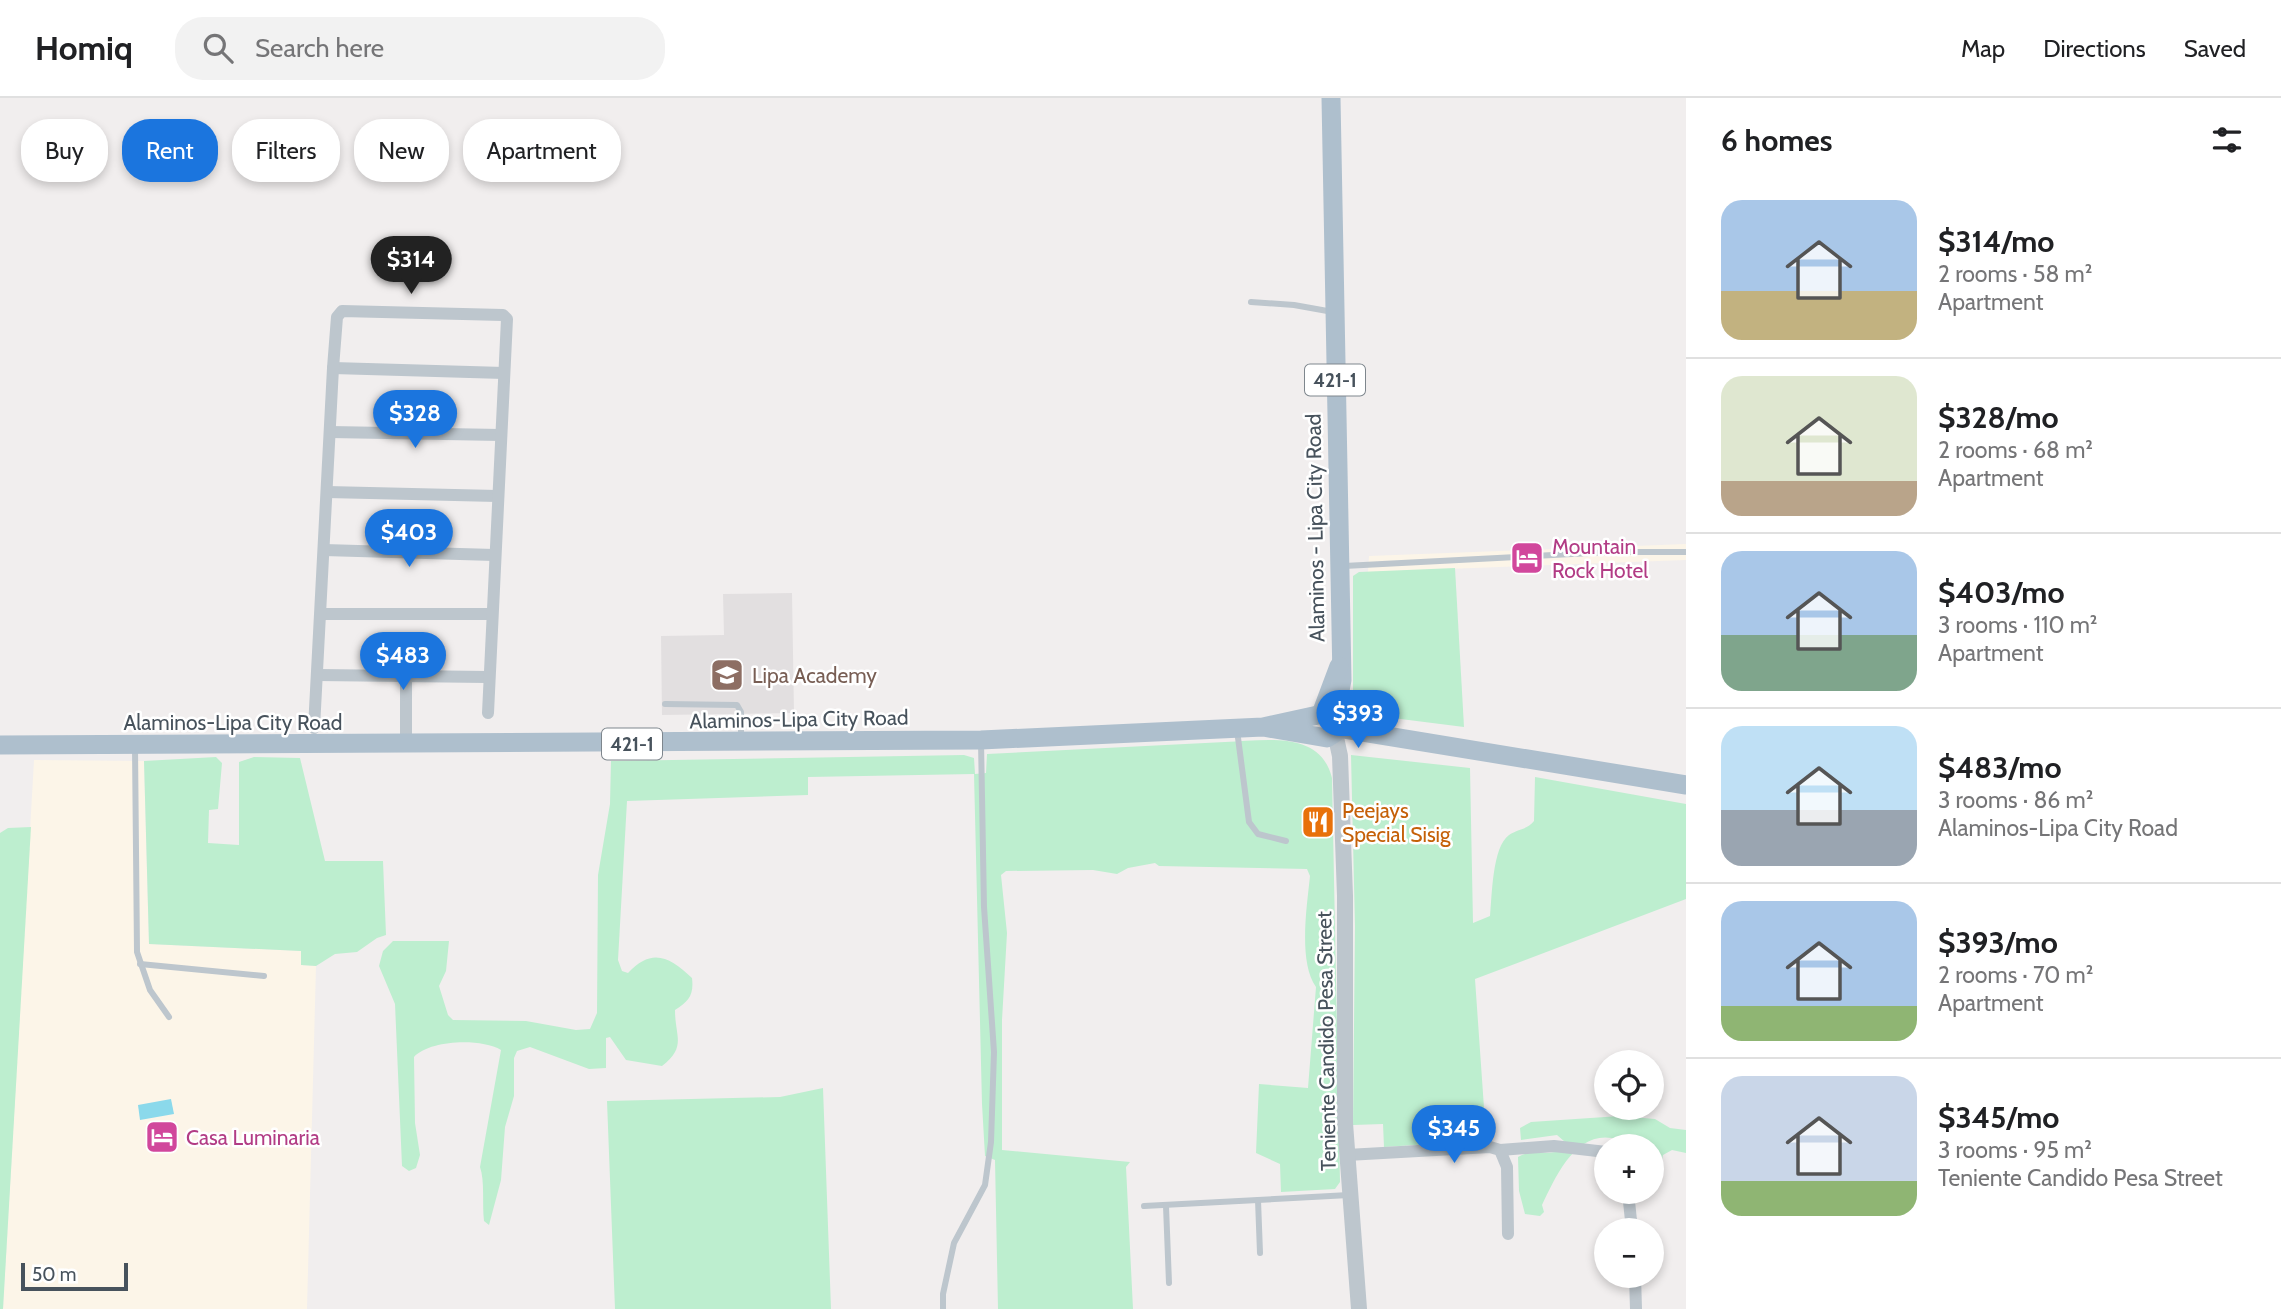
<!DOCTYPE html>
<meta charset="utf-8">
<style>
body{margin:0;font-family:Cabin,sans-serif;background:#f2f2f2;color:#202124;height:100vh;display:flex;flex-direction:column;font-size:26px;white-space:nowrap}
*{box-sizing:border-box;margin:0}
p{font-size:23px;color:#757577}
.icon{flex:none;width:38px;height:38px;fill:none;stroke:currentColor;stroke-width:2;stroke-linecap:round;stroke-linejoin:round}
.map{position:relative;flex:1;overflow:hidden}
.side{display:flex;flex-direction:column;background:#fff;width:595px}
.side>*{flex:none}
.top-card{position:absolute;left:21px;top:21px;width:665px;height:63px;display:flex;gap:14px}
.tools{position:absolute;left:1594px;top:952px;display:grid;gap:14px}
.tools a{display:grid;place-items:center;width:70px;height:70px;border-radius:50%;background:#fff;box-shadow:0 4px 10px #0003;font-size:35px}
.scale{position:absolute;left:21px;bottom:18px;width:107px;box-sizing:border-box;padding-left:7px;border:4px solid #47525c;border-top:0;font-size:19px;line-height:24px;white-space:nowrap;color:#47525c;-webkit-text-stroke:5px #fff;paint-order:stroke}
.price{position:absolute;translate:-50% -60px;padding:0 16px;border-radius:24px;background:#1b75de;color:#fff;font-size:23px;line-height:46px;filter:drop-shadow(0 2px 4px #0008)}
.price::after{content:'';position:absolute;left:50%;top:42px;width:21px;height:16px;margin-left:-10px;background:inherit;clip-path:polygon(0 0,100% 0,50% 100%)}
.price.active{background:#222;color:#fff}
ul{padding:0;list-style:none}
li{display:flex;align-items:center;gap:21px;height:175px;padding:0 35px}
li+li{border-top:2px solid #e0e0e0}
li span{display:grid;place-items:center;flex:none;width:196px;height:140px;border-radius:21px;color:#555}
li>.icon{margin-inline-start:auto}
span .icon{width:84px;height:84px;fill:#fffc;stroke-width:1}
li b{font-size:30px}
h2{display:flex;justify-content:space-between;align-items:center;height:84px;padding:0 35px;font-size:30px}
.chip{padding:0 24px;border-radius:28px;background:#fff;box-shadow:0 4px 10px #0003;font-size:24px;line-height:63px}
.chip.active{background:#1b75de;color:#fff}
header{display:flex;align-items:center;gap:42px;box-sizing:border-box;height:98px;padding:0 35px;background:#fff;border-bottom:2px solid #e0e0e0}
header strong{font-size:33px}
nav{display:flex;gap:38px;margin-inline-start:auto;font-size:24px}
.search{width:490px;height:63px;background:#f2f2f2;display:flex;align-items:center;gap:18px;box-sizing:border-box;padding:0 24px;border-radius:28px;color:#757577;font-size:26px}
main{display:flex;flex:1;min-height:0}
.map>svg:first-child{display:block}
.commercial{fill:#fcf5e8}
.education{fill:#e2dfe0}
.green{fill:#bdeecf}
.water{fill:#8bd9eb}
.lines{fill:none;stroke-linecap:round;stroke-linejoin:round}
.service{stroke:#bdc6cd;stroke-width:6}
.minor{stroke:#bdc6cd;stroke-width:12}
.tertiary{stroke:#bdc6cd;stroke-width:16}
.primary{stroke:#aebfcd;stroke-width:19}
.labels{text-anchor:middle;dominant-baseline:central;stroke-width:5;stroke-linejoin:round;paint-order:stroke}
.shield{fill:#fff;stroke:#7e868d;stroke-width:2}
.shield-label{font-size:19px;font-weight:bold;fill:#47525c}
.street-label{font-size:21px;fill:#47525c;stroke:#fff}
.hotel-label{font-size:21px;fill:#b23c85;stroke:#fff;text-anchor:start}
.education-label{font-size:21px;fill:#785e54;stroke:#fff;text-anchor:start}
.food-label{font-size:21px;fill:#c56008;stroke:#fff;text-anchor:start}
</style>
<header>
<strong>Homiq</strong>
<div class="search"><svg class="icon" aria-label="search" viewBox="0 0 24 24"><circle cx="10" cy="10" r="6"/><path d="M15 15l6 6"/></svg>Search here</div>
<nav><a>Map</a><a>Directions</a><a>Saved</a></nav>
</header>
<main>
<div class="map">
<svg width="1686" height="1211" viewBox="0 0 1686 1211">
<rect width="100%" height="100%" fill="#f1eeee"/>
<g class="commercial">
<path d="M 1686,446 L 1686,462 L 1368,474 L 1369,458 Z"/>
<path d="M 34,662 L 144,663 L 149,846 L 301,853 L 301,867 L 316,868 L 307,1211 L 3,1211 Z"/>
</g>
<path class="education" d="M 792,495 L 794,615 L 662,617 L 661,538 L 724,537 L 723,496 Z"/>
<g class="green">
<path d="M 1455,470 L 1464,629 L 1369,617 L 1353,606 L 1353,478 L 1359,474 Z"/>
<path d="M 1225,644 C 1264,643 1320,631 1332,680 L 1340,1084 L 1335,1091 L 1281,1094 L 1280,1066 L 1256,1055 L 1259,986 L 1308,990 L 1316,889 C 1298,864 1307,808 1310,778 L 1307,771 L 1159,768 L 1155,765 L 1128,770 L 1117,776 L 1093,772 L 1006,773 L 1001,777 L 1007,835 L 1002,922 L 1002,1052 L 1130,1064 L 1126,1069 L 1133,1211 L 998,1211 L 995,1062 L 985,1058 L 982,1006 L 974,676 L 808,679 L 808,697 L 627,703 L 618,862 L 622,873 L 628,875 C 652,849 670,859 692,880 C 694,897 689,903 675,912 C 675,939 687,948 662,968 L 626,962 L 610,939 L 606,940 L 606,970 L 589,971 L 530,949 L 517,953 L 514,960 L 514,998 L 505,1029 L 501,1082 L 489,1127 L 484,1123 C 482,1106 485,1083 480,1069 L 501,952 C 480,940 430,942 414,959 L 415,1025 L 420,1057 L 416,1070 L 409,1073 L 402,1068 L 395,906 L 379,868 L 383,853 L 393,843 L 449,843 L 446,873 L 439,888 L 448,917 L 453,922 L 526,923 L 576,932 L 590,931 L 597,915 L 598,777 L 610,706 L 611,663 L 964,657 L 974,660 L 975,676 L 986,675 L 987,656 Z"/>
<path d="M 1351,657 L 1470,670 L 1473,825 L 1490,818 C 1492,799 1492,749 1509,737 C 1517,731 1527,732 1534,723 L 1535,679 L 1686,706 L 1686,801 L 1475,881 L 1485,1024 L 1484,1036 L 1477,1043 L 1384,1049 L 1383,1026 L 1353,1027 L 1355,828 Z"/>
<path d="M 216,659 L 222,665 L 218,711 L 209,712 L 208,745 L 239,747 L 239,664 L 254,659 L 300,660 L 325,763 L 383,763 L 386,837 L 377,840 L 357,854 L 335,856 L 316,868 L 301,867 L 301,853 L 149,846 L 144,663 Z"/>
<path d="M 31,729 L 3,1211 L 0,1211 L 0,735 L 8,730 Z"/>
<path d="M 823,990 L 831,1211 L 615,1211 L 607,1003 L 780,999 Z"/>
<path d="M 1620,1018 L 1655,1021 L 1670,1030 L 1686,1032 L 1686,1055 L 1672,1052 L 1663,1057 L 1660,1070 L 1652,1070 L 1652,1048 L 1632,1048 C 1626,1042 1621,1042 1612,1040 C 1575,1034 1556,1078 1542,1107 L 1544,1114 L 1540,1118 L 1525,1116 L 1519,1093 L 1518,1059 C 1532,1050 1551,1059 1564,1051 L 1565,1044 L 1557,1037 L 1521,1042 L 1520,1030 L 1531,1024 Z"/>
</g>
<path class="water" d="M 171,1001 L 174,1016 L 140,1022 L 138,1007 Z"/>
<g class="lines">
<g class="service">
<path d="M 1251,204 L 1294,207 L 1333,214"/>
<path d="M 1344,468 L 1611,454 L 1686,454"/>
<path d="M 665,606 L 737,607 L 741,614 L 741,640"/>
<path d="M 1237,632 L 1249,724 L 1258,736 L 1286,743"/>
<path d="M 135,650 L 137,854 L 150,892 L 169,919"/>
<path d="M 140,866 L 264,878"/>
<path d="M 1258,1102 L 1260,1155"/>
<path d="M 1144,1108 L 1349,1097"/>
<path d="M 1166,1108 L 1169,1185"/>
<path d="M 943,1211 L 943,1196 L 954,1145 L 985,1087 L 991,1044 L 994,954 L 984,809 L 981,643"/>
</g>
<g class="minor">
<path d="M 333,270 L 504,275"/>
<path d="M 330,334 L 501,337"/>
<path d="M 327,394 L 497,398"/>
<path d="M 324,452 L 494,457"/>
<path d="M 321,516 L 491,516"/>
<path d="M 318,577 L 487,579"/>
<path d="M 314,630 L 333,270 L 337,219 L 342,213 L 503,217 L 507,221 L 488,615"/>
<path d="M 406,647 L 406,578"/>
<path d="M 1500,1052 L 1554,1048 L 1606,1054"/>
<path d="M 1347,1057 L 1490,1049 L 1500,1052 L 1507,1069 L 1508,1136"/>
<path d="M 1628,1094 L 1632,1132"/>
<path d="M 1635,1178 L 1636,1211"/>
</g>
<path class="tertiary" d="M 1335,635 L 1340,658 L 1345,798 L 1345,1025 L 1359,1211"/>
<g class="primary">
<path d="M 1331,0 L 1342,582 L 1335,619"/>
<path d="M 1321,616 L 1339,568"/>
<path d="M 1338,630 L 1686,687"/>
<path d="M 0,647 L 981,642 L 1263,629 L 1327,615 C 1337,618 1340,626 1335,635 L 1327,640 L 1263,629"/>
</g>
</g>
<defs>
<symbol id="hotel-square" viewBox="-11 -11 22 22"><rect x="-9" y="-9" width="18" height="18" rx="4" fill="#d1479c" stroke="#fff"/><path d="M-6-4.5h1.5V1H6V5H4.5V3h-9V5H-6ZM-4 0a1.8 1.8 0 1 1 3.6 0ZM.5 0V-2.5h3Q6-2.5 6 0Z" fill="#fff"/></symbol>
<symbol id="school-square" viewBox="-11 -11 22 22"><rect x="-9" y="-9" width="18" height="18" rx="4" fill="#8d6e63" stroke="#fff"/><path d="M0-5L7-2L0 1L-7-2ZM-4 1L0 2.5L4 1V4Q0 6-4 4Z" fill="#fff"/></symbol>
<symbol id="restaurant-square" viewBox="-11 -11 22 22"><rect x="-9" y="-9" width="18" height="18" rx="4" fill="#e8710a" stroke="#fff"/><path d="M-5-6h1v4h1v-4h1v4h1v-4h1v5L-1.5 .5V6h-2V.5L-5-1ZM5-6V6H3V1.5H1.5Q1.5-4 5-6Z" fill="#fff"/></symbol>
</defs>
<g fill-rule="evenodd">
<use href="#hotel-square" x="1508" y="441" width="38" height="38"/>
<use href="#school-square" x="708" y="558" width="38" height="38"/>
<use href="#restaurant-square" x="1299" y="705" width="38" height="38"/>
<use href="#hotel-square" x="143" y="1020" width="38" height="38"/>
</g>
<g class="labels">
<g class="shield">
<rect x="1305" y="266.5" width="60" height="31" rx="5"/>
<rect x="602" y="630.5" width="60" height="31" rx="5"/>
</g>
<g class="shield-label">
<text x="1335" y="282">421-1</text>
<text x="632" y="646">421-1</text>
</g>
<g class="street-label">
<text transform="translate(1315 430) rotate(-91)">Alaminos - Lipa City Road</text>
<text transform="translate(799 621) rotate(-1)">Alaminos-Lipa City Road</text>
<text x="233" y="624">Alaminos-Lipa City Road</text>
<text transform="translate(1326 943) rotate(-91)">Teniente Candido Pesa Street</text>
</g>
<g class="hotel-label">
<text x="1552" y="448">Mountain<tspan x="1552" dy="24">Rock Hotel</tspan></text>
<text x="186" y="1039">Casa Luminaria</text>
</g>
<g class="education-label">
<text x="752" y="577">Lipa Academy</text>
</g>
<g class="food-label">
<text x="1342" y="712">Peejays<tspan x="1342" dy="24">Special Sisig</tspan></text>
</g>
</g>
</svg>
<div class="tools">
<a><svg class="icon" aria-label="locate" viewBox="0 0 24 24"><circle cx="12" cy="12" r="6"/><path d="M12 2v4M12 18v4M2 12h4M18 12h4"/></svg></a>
<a>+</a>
<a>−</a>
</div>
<div class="scale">50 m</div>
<b class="price active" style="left:411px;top:198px">$314</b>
<b class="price" style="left:415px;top:352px">$328</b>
<b class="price" style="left:409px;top:471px">$403</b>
<b class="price" style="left:403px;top:594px">$483</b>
<b class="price" style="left:1358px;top:652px">$393</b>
<b class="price" style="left:1454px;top:1067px">$345</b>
<div class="top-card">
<a class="chip">Buy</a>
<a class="chip active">Rent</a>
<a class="chip">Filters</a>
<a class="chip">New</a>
<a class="chip">Apartment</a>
</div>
</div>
<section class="side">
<h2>6 homes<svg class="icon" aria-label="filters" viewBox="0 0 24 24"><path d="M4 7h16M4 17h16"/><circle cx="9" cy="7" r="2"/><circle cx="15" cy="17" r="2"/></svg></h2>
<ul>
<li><span style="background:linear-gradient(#a9c7e8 65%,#c2b280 0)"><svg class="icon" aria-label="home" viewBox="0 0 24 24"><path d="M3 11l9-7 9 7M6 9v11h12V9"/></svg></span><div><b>$314/mo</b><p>2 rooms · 58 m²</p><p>Apartment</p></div></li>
<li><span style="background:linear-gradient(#dfe7d0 75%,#b9a48a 0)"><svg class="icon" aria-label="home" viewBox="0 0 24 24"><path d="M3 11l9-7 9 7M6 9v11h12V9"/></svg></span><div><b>$328/mo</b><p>2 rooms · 68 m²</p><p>Apartment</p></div></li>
<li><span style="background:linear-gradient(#a9c7e8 60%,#7fa58c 0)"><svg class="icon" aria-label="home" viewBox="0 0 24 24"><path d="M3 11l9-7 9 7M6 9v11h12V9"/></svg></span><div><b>$403/mo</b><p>3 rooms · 110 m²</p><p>Apartment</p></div></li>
<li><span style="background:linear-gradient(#bfe0f5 60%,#9aa5b1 0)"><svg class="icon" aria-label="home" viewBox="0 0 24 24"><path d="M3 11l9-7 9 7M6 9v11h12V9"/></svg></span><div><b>$483/mo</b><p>3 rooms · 86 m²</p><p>Alaminos-Lipa City Road</p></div></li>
<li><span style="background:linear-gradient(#a9c7e8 75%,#8fb573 0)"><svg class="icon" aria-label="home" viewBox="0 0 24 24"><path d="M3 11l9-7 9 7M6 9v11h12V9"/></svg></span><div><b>$393/mo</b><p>2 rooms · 70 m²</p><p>Apartment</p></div></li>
<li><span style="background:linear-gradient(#c9d6e8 75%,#8fb573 0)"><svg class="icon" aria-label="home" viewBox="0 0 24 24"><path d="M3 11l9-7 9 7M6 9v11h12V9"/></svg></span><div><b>$345/mo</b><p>3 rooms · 95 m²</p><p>Teniente Candido Pesa Street</p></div></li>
</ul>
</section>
</main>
